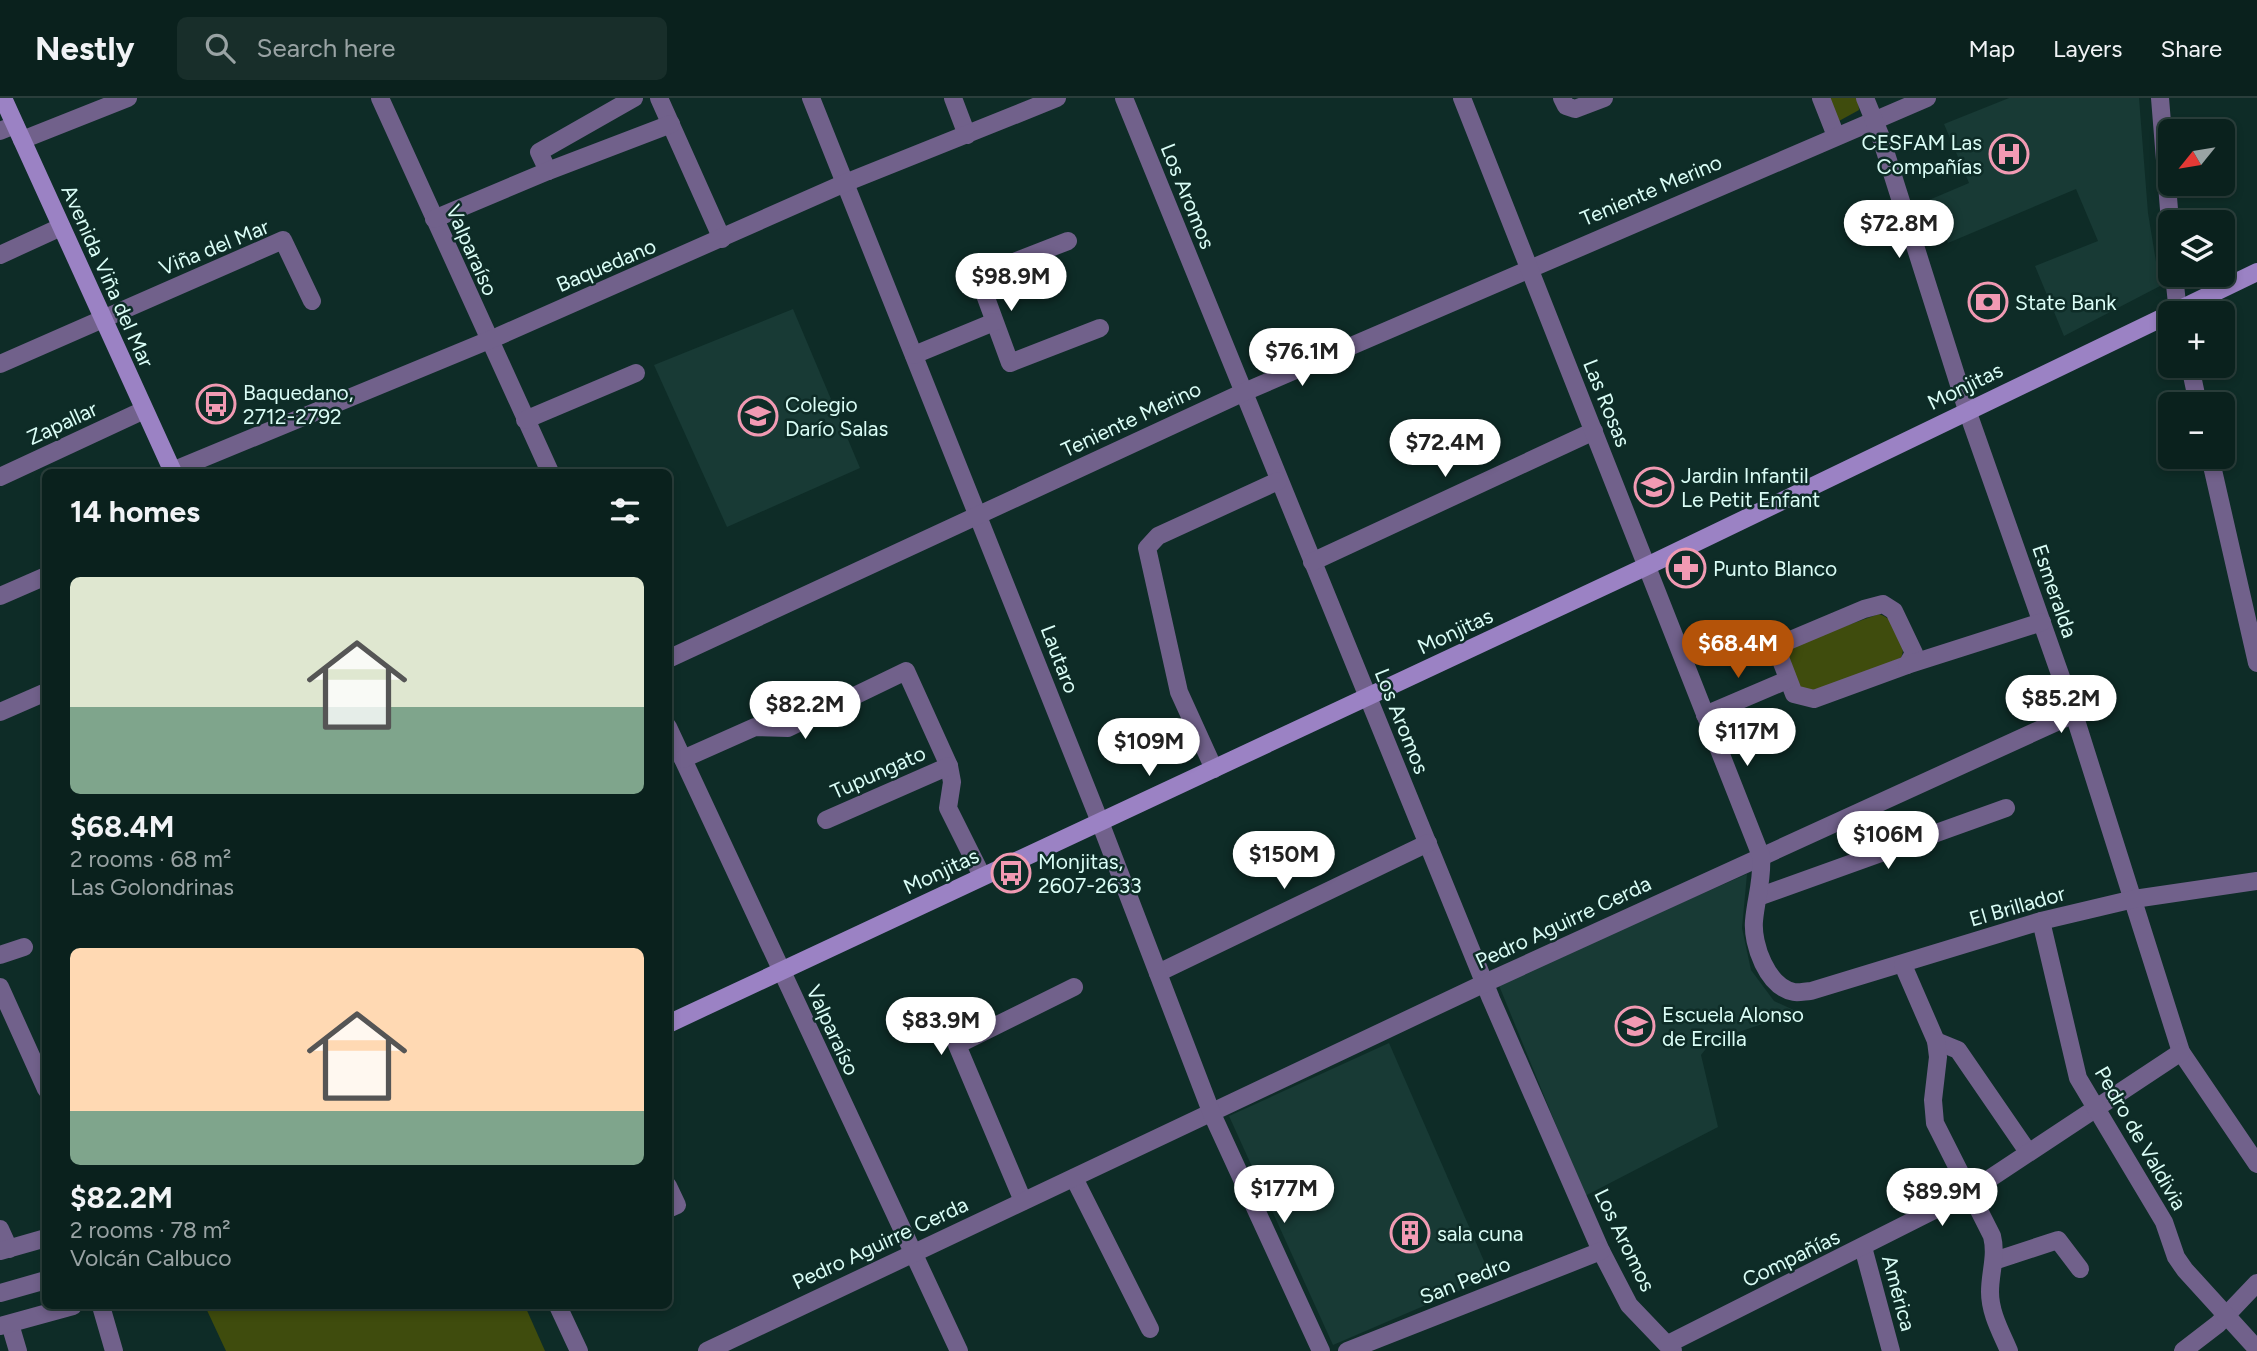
<!DOCTYPE html>
<meta charset="utf-8">
<style>
body{margin:0;font-family:Figtree,sans-serif;background:#182e2a;color:#f1f3f6;height:100vh;display:flex;flex-direction:column;font-size:26px;white-space:nowrap}
*{box-sizing:border-box;margin:0}
p{font-size:23px;color:#99a3a4}
.icon{flex:none;width:38px;height:38px;fill:none;stroke:currentColor;stroke-width:2;stroke-linecap:round;stroke-linejoin:round}
.map{position:relative;flex:1;overflow:hidden}
.side{position:absolute;left:42px;top:371px;width:630px;height:840px;display:flex;flex-direction:column;background:#0a211d;border-radius:10px;box-shadow:0 4px 10px #0003,0 0 0 2px #2a3e3b}
.side>*{flex:none}
.needle{width:46px;rotate:240deg}
.controls{position:absolute;left:2158px;top:21px;display:grid;gap:14px}
.controls a{display:grid;place-items:center;width:77px;height:77px;border-radius:10px;background:#0a211d;box-shadow:0 4px 10px #0003,0 0 0 2px #2a3e3b;font-size:35px}
.price{position:absolute;translate:-50% -60px;padding:0 16px;border-radius:24px;background:#fff;color:#222;font-size:23px;line-height:46px;filter:drop-shadow(0 2px 4px #0008)}
.price::after{content:'';position:absolute;left:50%;top:42px;width:21px;height:16px;margin-left:-10px;background:inherit;clip-path:polygon(0 0,100% 0,50% 100%)}
.price.active{background:#b45309;color:#fff}
ul{padding:0;list-style:none}
li{display:grid;align-content:center;gap:14px;height:371px;padding:0 28px}
li span{display:grid;place-items:center;height:217px;border-radius:10px;color:#555}
li>.icon{margin-inline-start:auto}
span .icon{width:126px;height:126px;fill:#fffc;stroke-width:1}
li b{font-size:30px}
h2{display:flex;justify-content:space-between;align-items:center;height:84px;padding:0 28px;font-size:30px}
header{display:flex;align-items:center;gap:42px;box-sizing:border-box;height:98px;padding:0 35px;background:#0a211d;border-bottom:2px solid #2a3e3b}
header strong{font-size:33px}
nav{display:flex;gap:38px;margin-inline-start:auto;font-size:24px}
.search{width:490px;height:63px;background:#182e2a;display:flex;align-items:center;gap:18px;box-sizing:border-box;padding:0 24px;border-radius:10px;color:#99a3a4;font-size:26px}
.map>svg:first-child{display:block}
.built{fill:#183a35}
.green{fill:#3f4c0d}
.lines{fill:none;stroke-linecap:round;stroke-linejoin:round}
.minor{stroke:#71618b;stroke-width:18}
.tertiary{stroke:#71618b;stroke-width:18}
.secondary{stroke:#9b82c4;stroke-width:18}
.labels{text-anchor:middle;dominant-baseline:central;stroke-width:5;stroke-linejoin:round;paint-order:stroke}
.poi-label{font-size:21px;fill:#dafdf6;stroke:#0e2c27;text-anchor:start}
.street-label{font-size:21px;fill:#dafdf6;stroke:#0e2c27}
</style>
<header>
<strong>Nestly</strong>
<div class="search"><svg class="icon" aria-label="search" viewBox="0 0 24 24"><circle cx="10" cy="10" r="6"/><path d="M15 15l6 6"/></svg>Search here</div>
<nav><a>Map</a><a>Layers</a><a>Share</a></nav>
</header>
<div class="map">
<svg width="2257" height="1253" viewBox="0 0 2257 1253">
<rect width="100%" height="100%" fill="#0e2c27"/>
<g class="built">
<path d="M 2009,0 L 2139,0 L 2148,115 L 2160,188 L 2064,238 L 2035,168 L 2098,143 L 2076,91 L 1948,145 L 1929,102 L 1969,85 L 1944,26 Z"/>
<path d="M 793,211 L 860,370 L 727,429 L 654,267 Z"/>
<path d="M 1747,776 L 1742,830 L 1751,872 L 1774,903 L 1798,914 L 1712,943 L 1701,957 L 1718,1029 L 1585,1098 L 1498,885 Z"/>
<path d="M 1389,945 L 1491,1179 L 1333,1247 L 1229,1018 Z"/>
</g>
<g class="green">
<path d="M 1829,0 L 1858,0 L 1859,12 L 1839,23 Z"/>
<path d="M 1879,516 C 1896,521 1908,543 1901,560 L 1817,594 L 1796,589 L 1786,562 L 1792,547 Z"/>
<path d="M 205,1208 L 525,1208 L 545,1253 L 226,1253 Z"/>
</g>
<g class="lines">
<g class="minor">
<path d="M 380,0 L 550,374"/>
<path d="M 659,0 L 722,141"/>
<path d="M 811,0 L 1100,724"/>
<path d="M 953,0 L 967,37"/>
<path d="M 1124,0 L 1491,901 L 1601,1153 L 1629,1207 L 1673,1253"/>
<path d="M 1562,0 L 1566,8 L 1575,11 L 1604,0"/>
<path d="M 1821,0 L 1836,38"/>
<path d="M 2160,0 L 2170,124"/>
<path d="M 0,33 L 15,27"/>
<path d="M 22,42 L 128,0"/>
<path d="M 548,73 L 539,54 L 634,0"/>
<path d="M 434,121 L 548,73 L 671,26"/>
<path d="M 1068,143 L 978,178 L 1010,265 L 1100,230"/>
<path d="M 0,157 L 61,129"/>
<path d="M 2174,177 L 2178,215"/>
<path d="M 914,257 L 994,224"/>
<path d="M 0,266 L 283,142 L 312,203"/>
<path d="M 2190,268 L 2198,306"/>
<path d="M 1967,312 L 2074,616 L 2181,954 L 2257,1066"/>
<path d="M 525,322 L 636,275"/>
<path d="M 2210,359 L 2257,565"/>
<path d="M 0,379 L 144,312"/>
<path d="M 1312,464 L 1594,333"/>
<path d="M 1883,506 L 1894,513 L 1914,555 L 1907,567 L 1814,601 L 1794,596 L 1779,557 L 1781,546 L 1864,511 Z"/>
<path d="M 668,561 L 1242,295 L 1927,0"/>
<path d="M 1907,567 L 2042,524"/>
<path d="M 0,614 L 46,594"/>
<path d="M 1705,617 L 1787,582"/>
<path d="M 668,629 L 959,1253"/>
<path d="M 683,661 L 755,629 L 788,630 L 906,573 L 949,668 L 952,684 L 948,710 L 982,778"/>
<path d="M 1214,671 L 1179,594 L 1147,450 L 1158,438 L 1278,383"/>
<path d="M 826,722 L 949,668"/>
<path d="M 1758,799 L 2006,710"/>
<path d="M 2041,823 L 2134,801 L 2257,783"/>
<path d="M 0,857 L 24,849"/>
<path d="M 1158,875 L 1428,745"/>
<path d="M 0,889 L 46,991"/>
<path d="M 1936,943 L 1958,952 L 2028,1054"/>
<path d="M 1074,1080 L 1150,1231"/>
<path d="M 668,1088 L 677,1107 L 668,1111"/>
<path d="M 1023,1103 L 957,947 L 1074,889"/>
<path d="M 0,1131 L 9,1151"/>
<path d="M 1863,1149 L 1891,1253"/>
<path d="M 0,1153 L 46,1140"/>
<path d="M 1994,1163 L 2058,1142 L 2080,1171"/>
<path d="M 101,1208 L 114,1253"/>
<path d="M 558,1208 L 579,1253"/>
<path d="M 10,1226 L 18,1253"/>
<path d="M 1668,1246 L 1968,1095 L 2181,954"/>
<path d="M 707,1253 L 1485,885 L 2074,616"/>
<path d="M 1347,1253 L 1601,1153"/>
<path d="M 2183,1253 L 2218,1226 L 2257,1185"/>
</g>
<g class="tertiary">
<path d="M 1462,0 L 1761,758 C 1763,781 1756,800 1754,823 C 1752,846 1767,889 1794,894 C 1799,895 1806,893 1811,893 L 2041,823 L 2078,980 L 2164,1124 L 2176,1159 L 2185,1172 L 2257,1251"/>
<path d="M 1865,0 L 1880,37 L 1967,312"/>
<path d="M 172,373 L 499,238 L 845,85 L 1057,0"/>
<path d="M 0,498 L 46,478"/>
<path d="M 1100,724 L 1212,1016 L 1321,1253"/>
<path d="M 1903,867 L 1936,943 L 1938,959 L 1933,1002 L 1935,1025 L 1992,1138 C 1997,1158 1990,1174 1990,1194 C 1990,1215 2001,1234 2009,1253"/>
<path d="M 0,1195 L 46,1182"/>
<path d="M 0,1228 L 73,1208"/>
</g>
<g class="secondary">
<path d="M 3,0 L 173,374"/>
<path d="M 668,926 L 1645,469 L 2257,174"/>
</g>
</g>
<defs>
<symbol id="hospital-ring" viewBox="-11 -11 22 22"><circle r="9.5" fill="#0e2c27" stroke="#f19ab3" stroke-width="1.5"/><path d="M-5-5h3v3.5h4V-5h3V5h-3V1.5h-4V5h-3Z" fill="#f19ab3"/></symbol>
<symbol id="bank-ring" viewBox="-11 -11 22 22"><circle r="9.5" fill="#0e2c27" stroke="#f19ab3" stroke-width="1.5"/><path d="M-6-4H6V4H-6ZM0-2.3a2.3 2.3 0 1 0 0 4.6a2.3 2.3 0 1 0 0-4.6Z" fill="#f19ab3"/></symbol>
<symbol id="bus-ring" viewBox="-11 -11 22 22"><circle r="9.5" fill="#0e2c27" stroke="#f19ab3" stroke-width="1.5"/><path d="M-5-6H5V4H4V6H2V4H-2V6H-4V4H-5ZM-3.5-4V0h7V-4ZM-3.5 1.2v1.5H-2V1.2ZM2 1.2v1.5H3.5V1.2Z" fill="#f19ab3"/></symbol>
<symbol id="school-ring" viewBox="-11 -11 22 22"><circle r="9.5" fill="#0e2c27" stroke="#f19ab3" stroke-width="1.5"/><path d="M0-5L7-2L0 1L-7-2ZM-4 1L0 2.5L4 1V4Q0 6-4 4Z" fill="#f19ab3"/></symbol>
<symbol id="pharmacy-ring" viewBox="-11 -11 22 22"><circle r="9.5" fill="#0e2c27" stroke="#f19ab3" stroke-width="1.5"/><path d="M-2-6h4v4h4v4h-4v4h-4v-4h-4v-4h4Z" fill="#f19ab3"/></symbol>
<symbol id="building-ring" viewBox="-11 -11 22 22"><circle r="9.5" fill="#0e2c27" stroke="#f19ab3" stroke-width="1.5"/><path d="M-4-6H4V6H1V3H-1V6H-4ZM-2.5-4.3h1.7v1.8h-1.7ZM.8-4.3h1.7v1.8H.8ZM-2.5-1h1.7V.8h-1.7ZM.8-1h1.7V.8H.8Z" fill="#f19ab3"/></symbol>
</defs>
<g fill-rule="evenodd">
<use href="#hospital-ring" x="1987" y="34" width="44" height="44"/>
<use href="#bank-ring" x="1966" y="182" width="44" height="44"/>
<use href="#bus-ring" x="194" y="284" width="44" height="44"/>
<use href="#school-ring" x="736" y="296" width="44" height="44"/>
<use href="#school-ring" x="1632" y="367" width="44" height="44"/>
<use href="#pharmacy-ring" x="1664" y="448" width="44" height="44"/>
<use href="#bus-ring" x="989" y="753" width="44" height="44"/>
<use href="#school-ring" x="1613" y="906" width="44" height="44"/>
<use href="#building-ring" x="1388" y="1113" width="44" height="44"/>
</g>
<g class="labels">
<g class="poi-label">
<text x="1982" y="44" text-anchor="end">CESFAM Las<tspan x="1982" dy="24">Compañías</tspan></text>
<text x="2015" y="204">State Bank</text>
<text x="243" y="294">Baquedano,<tspan x="243" dy="24">2712-2792</tspan></text>
<text x="785" y="306">Colegio<tspan x="785" dy="24">Darío Salas</tspan></text>
<text x="1681" y="377">Jardin Infantil<tspan x="1681" dy="24">Le Petit Enfant</tspan></text>
<text x="1713" y="470">Punto Blanco</text>
<text x="1038" y="763">Monjitas,<tspan x="1038" dy="24">2607-2633</tspan></text>
<text x="1662" y="916">Escuela Alonso<tspan x="1662" dy="24">de Ercilla</tspan></text>
<text x="1437" y="1135">sala cuna</text>
</g>
<g class="street-label">
<text transform="translate(1651 92) rotate(-23)">Teniente Merino</text>
<text transform="translate(1188 98) rotate(68)">Los Aromos</text>
<text transform="translate(214 149) rotate(-22)">Viña del Mar</text>
<text transform="translate(472 152) rotate(66)">Valparaíso</text>
<text transform="translate(606 167) rotate(-23)">Baquedano</text>
<text transform="translate(108 178) rotate(66)">Avenida Viña del Mar</text>
<text transform="translate(1965 288) rotate(-26)">Monjitas</text>
<text transform="translate(1607 305) rotate(68)">Las Rosas</text>
<text transform="translate(1131 321) rotate(-25)">Teniente Merino</text>
<text transform="translate(62 325) rotate(-25)">Zapallar</text>
<text transform="translate(2055 493) rotate(71)">Esmeralda</text>
<text transform="translate(1455 533) rotate(-25)">Monjitas</text>
<text transform="translate(1060 561) rotate(69)">Lautaro</text>
<text transform="translate(1402 623) rotate(68)">Los Aromos</text>
<text transform="translate(878 674) rotate(-24)">Tupungato</text>
<text transform="translate(941 773) rotate(-25)">Monjitas</text>
<text transform="translate(2017 808) rotate(-16)">El Brillador</text>
<text transform="translate(1563 824) rotate(-25)">Pedro Aguirre Cerda</text>
<text transform="translate(833 932) rotate(65)">Valparaíso</text>
<text transform="translate(2141 1040) rotate(60)">Pedro de Valdivia</text>
<text transform="translate(1625 1142) rotate(64)">Los Aromos</text>
<text transform="translate(880 1145) rotate(-25)">Pedro Aguirre Cerda</text>
<text transform="translate(1791 1160) rotate(-26)">Compañías</text>
<text transform="translate(1465 1182) rotate(-22)">San Pedro</text>
<text transform="translate(1899 1195) rotate(75)">América</text>
</g>
</g>
</svg>
<div class="controls">
<a><svg class="needle" viewBox="-14 -14 28 28"><path d="M0-13l5 13h-10z" fill="#e53935"/><path d="M0 13l5-13h-10z" fill="#99a3a4"/></svg></a>
<a><svg class="icon" aria-label="layers" viewBox="0 0 24 24"><path d="M12 4l9 5-9 5-9-5zM3 14l9 5 9-5"/></svg></a>
<a>+</a>
<a>−</a>
</div>
<b class="price" style="left:1899px;top:162px">$72.8M</b>
<b class="price" style="left:1011px;top:215px">$98.9M</b>
<b class="price" style="left:1302px;top:290px">$76.1M</b>
<b class="price" style="left:1445px;top:381px">$72.4M</b>
<b class="price active" style="left:1738px;top:582px">$68.4M</b>
<b class="price" style="left:2061px;top:637px">$85.2M</b>
<b class="price" style="left:805px;top:643px">$82.2M</b>
<b class="price" style="left:1747px;top:670px">$117M</b>
<b class="price" style="left:1149px;top:680px">$109M</b>
<b class="price" style="left:1888px;top:773px">$106M</b>
<b class="price" style="left:1284px;top:793px">$150M</b>
<b class="price" style="left:941px;top:959px">$83.9M</b>
<b class="price" style="left:1284px;top:1127px">$177M</b>
<b class="price" style="left:1942px;top:1130px">$89.9M</b>
<section class="side">
<h2>14 homes<svg class="icon" aria-label="filters" viewBox="0 0 24 24"><path d="M4 7h16M4 17h16"/><circle cx="9" cy="7" r="2"/><circle cx="15" cy="17" r="2"/></svg></h2>
<ul>
<li><span style="background:linear-gradient(#dfe7d0 60%,#7fa58c 0)"><svg class="icon" aria-label="home" viewBox="0 0 24 24"><path d="M3 11l9-7 9 7M6 9v11h12V9"/></svg></span><div><b>$68.4M</b><p>2 rooms · 68 m²</p><p>Las Golondrinas</p></div></li>
<li><span style="background:linear-gradient(#ffd9b3 75%,#7fa58c 0)"><svg class="icon" aria-label="home" viewBox="0 0 24 24"><path d="M3 11l9-7 9 7M6 9v11h12V9"/></svg></span><div><b>$82.2M</b><p>2 rooms · 78 m²</p><p>Volcán Calbuco</p></div></li>
</ul>
</section>
</div>
